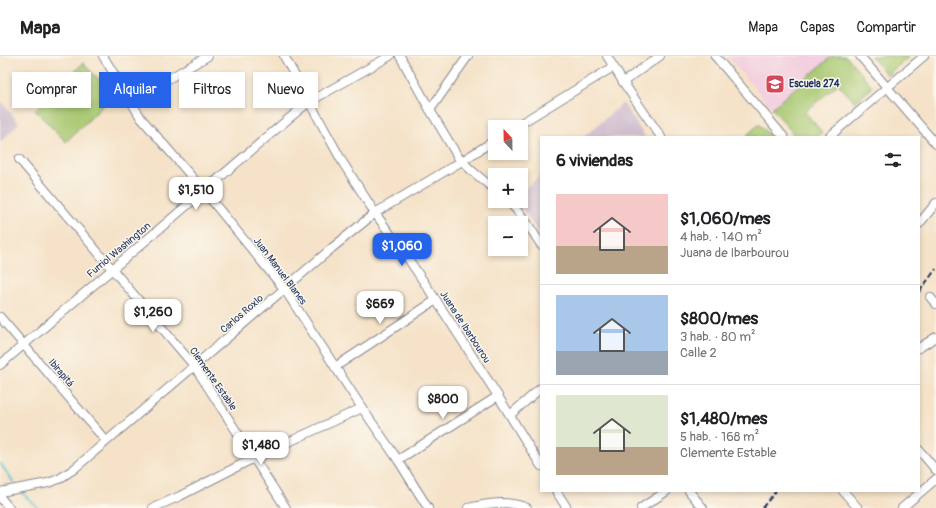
<!DOCTYPE html>
<html lang="es">
<meta charset="utf-8">
<style>
body{margin:0;font-family:Pangolin,sans-serif;background:#f6f6f6;color:#202124;height:100vh;display:flex;flex-direction:column;font-size:15px;white-space:nowrap}
*{box-sizing:border-box;margin:0}
p{font-size:13px;color:#757577}
.icon{flex:none;width:22px;height:22px;fill:none;stroke:currentColor;stroke-width:2;stroke-linecap:round;stroke-linejoin:round}
.map{position:relative;flex:1;overflow:hidden}
.panel{position:absolute;left:540px;top:80px;width:380px;height:356px;display:flex;flex-direction:column;background:#fff;border-radius:0px;box-shadow:0 2px 6px #0003}
.panel>*{flex:none}
.hud{position:absolute;left:12px;top:16px;width:380px;height:36px;display:flex;gap:8px}
.needle{width:26px;rotate:338deg}
.buttons{position:absolute;left:488px;top:64px;display:grid;gap:8px}
.buttons a{display:grid;place-items:center;width:40px;height:40px;border-radius:0px;background:#fff;box-shadow:0 2px 6px #0003;font-size:20px}
.price{position:absolute;translate:-50% -34px;padding:0 9px;border-radius:8px;background:#fff;color:#222;font-size:13px;line-height:26px;filter:drop-shadow(0 1px 2px #0008)}
.price::after{content:'';position:absolute;left:50%;top:24px;width:12px;height:9px;margin-left:-6px;background:inherit;clip-path:polygon(0 0,100% 0,50% 100%)}
.price.active{background:#2563eb;color:#fff}
ul{padding:0;list-style:none}
li{display:flex;align-items:center;gap:12px;height:100px;padding:0 16px}
li+li{border-top:1px solid #e0e0e0}
li span{display:grid;place-items:center;flex:none;width:112px;height:80px;border-radius:0px;color:#555}
li>.icon{margin-inline-start:auto}
span .icon{width:48px;height:48px;fill:#fffc;stroke-width:1}
li b{font-size:17px}
h2{display:flex;justify-content:space-between;align-items:center;height:48px;padding:0 16px;font-size:17px}
.pill{padding:0 14px;border-radius:0px;background:#fff;box-shadow:0 2px 6px #0003;font-size:14px;line-height:36px}
.pill.active{background:#2563eb;color:#fff}
header{display:flex;align-items:center;gap:24px;box-sizing:border-box;height:56px;padding:0 20px;background:#fff;border-bottom:1px solid #e0e0e0}
header strong{font-size:19px}
nav{display:flex;gap:22px;margin-inline-start:auto;font-size:14px}
.map>svg:first-child{display:block}
.built{fill:#f3cfdf}
.industrial{fill:#cfbdce}
.green{fill:#a7c870;stroke:#617c67}
.lines{fill:none;stroke-linecap:round;stroke-linejoin:round}
.stream{stroke:#55c1cf;stroke-width:2}
.minor-casing{stroke:#888893;stroke-width:10}
.minor{stroke:#fff;stroke-width:8}
.rail{stroke:#1b2f5e;stroke-width:2;stroke-dasharray:6 3;stroke-linecap:butt}
.labels{text-anchor:middle;dominant-baseline:central;stroke-width:3;stroke-linejoin:round;paint-order:stroke}
.poi-label{font-size:10px;font-weight:bold;fill:#1b2f5e;stroke:#fbf7ec;text-anchor:start}
.street-label{font-size:10px;fill:#1b2f5e;stroke:#fbf7ec}
</style>
<header>
<strong>Mapa</strong>
<nav><a>Mapa</a><a>Capas</a><a>Compartir</a></nav>
</header>
<div class="map">
<svg width="936" height="452" viewBox="0 0 936 452">
<rect width="100%" height="100%" fill="#fbf7ec"/>
<filter id="ink" filterUnits="userSpaceOnUse"><feTurbulence type="fractalNoise" baseFrequency=".025" numOctaves="2"/><feDisplacementMap in="SourceGraphic" scale="8" xChannelSelector="R" yChannelSelector="G"/><feConvolveMatrix kernelMatrix="1 2 1 2 8 2 1 2 1" color-interpolation-filters="sRGB"/></filter>
<filter id="wash" filterUnits="userSpaceOnUse"><feTurbulence type="fractalNoise" baseFrequency=".012" numOctaves="4" result="noise"/><feDisplacementMap in="SourceGraphic" scale="16" xChannelSelector="R" yChannelSelector="G"/><feGaussianBlur stdDeviation="0.9" result="paint"/><feColorMatrix in="noise" values="0 0 0 0 0 0 0 0 0 0 0 0 0 0 0 0 0 1.4 0 .05"/><feComposite in="paint" operator="in"/></filter>
<g filter="url(#wash)">
<rect width="100%" height="100%" fill="#f5e2c8"/>
<path class="built" d="M 727,0 L 832,0 L 772,52 Z"/>
<g class="industrial">
<path d="M 0,44 L 19,67 L 0,87 Z"/>
<path d="M 623,47 L 645,81 L 584,81 Z"/>
<path d="M 541,119 L 541,181 L 518,145 L 521,145 L 521,136 Z"/>
</g>
<g class="green">
<path d="M 832,0 L 846,0 L 873,31 L 855,46 L 838,28 L 805,56 L 822,76 L 816,81 L 796,81 L 772,52 Z"/>
<path d="M 871,0 L 910,0 L 887,19 Z"/>
<path d="M 83,7 L 114,39 L 66,86 L 35,54 Z"/>
<path d="M 759,68 L 771,81 L 745,81 Z"/>
</g>
<g class="lines">
<g class="stream">
<path d="M 0,407 L 14,427"/>
<path d="M 21,436 L 38,452"/>
</g>
</g>
</g>
<g filter="url(#ink)">
<g class="lines">
<defs>
<g id="minor">
<path d="M 103,0 L 141,62 L 204,135 L 285,234 L 362,352 L 398,404 L 428,452"/>
<path d="M 284,0 L 343,107 L 375,157 L 409,204 L 436,244 L 498,340 L 541,410"/>
<path d="M 400,0 L 430,54 L 458,101 L 471,114 L 495,134"/>
<path d="M 607,0 L 623,26 L 661,81"/>
<path d="M 715,0 L 784,81"/>
<path d="M 860,0 L 936,88"/>
<path d="M 623,26 L 660,0"/>
<path d="M 130,45 L 208,0"/>
<path d="M 430,54 L 468,0"/>
<path d="M 515,71 L 613,11"/>
<path d="M 829,81 L 924,0"/>
<path d="M 19,103 L 195,311 L 286,452"/>
<path d="M 507,145 C 522,157 531,173 541,189"/>
<path d="M 919,168 L 936,147"/>
<path d="M 930,241 L 936,248"/>
<path d="M 0,261 L 106,385"/>
<path d="M 919,292 L 936,281"/>
<path d="M 0,309 L 287,64 L 309,46 L 390,0"/>
<path d="M 335,311 L 436,244"/>
<path d="M 510,359 L 541,332"/>
<path d="M 919,394 L 936,414"/>
<path d="M 398,404 L 498,340"/>
<path d="M 556,435 L 567,452"/>
<path d="M 689,435 L 703,452"/>
<path d="M 843,435 L 858,452"/>
<path d="M 0,436 L 48,427 L 59,423 L 74,413 L 332,192 L 375,157 L 462,105 L 495,84"/>
<path d="M 0,441 L 9,452"/>
<path d="M 153,452 L 180,440 L 254,402 L 362,352"/>
<path d="M 468,452 C 488,447 507,444 527,452"/>
<path d="M 641,452 L 667,435"/>
<path d="M 902,452 L 936,423"/>
</g>
</defs>
<use href="#minor" class="minor-casing"/>
<use href="#minor" class="minor"/>
<g class="rail">
<path d="M 919,236 L 936,213"/>
<path d="M 762,452 L 776,435"/>
</g>
</g>
</g>
<defs>
<symbol id="school-square" viewBox="-11 -11 22 22"><rect x="-9" y="-9" width="18" height="18" rx="4" fill="#d1495b" stroke="#fbf7ec"/><path d="M0-5L7-2L0 1L-7-2ZM-4 1L0 2.5L4 1V4Q0 6-4 4Z" fill="#fff"/></symbol>
</defs>
<g fill-rule="evenodd">
<use href="#school-square" x="764" y="17" width="22" height="22"/>
</g>
<g class="labels">
<g class="poi-label">
<text x="789" y="28">Escuela 274</text>
</g>
<g class="street-label">
<text transform="translate(119 194) rotate(-40)">Furriol Washington</text>
<text transform="translate(280 215) rotate(53)">Juan Manuel Blanes</text>
<text transform="translate(242 258) rotate(-41)">Carlos Roxlo</text>
<text transform="translate(465 271) rotate(57)">Juana de Ibarbourou</text>
<text transform="translate(61 317) rotate(50)">Ibirapitá</text>
<text transform="translate(213 323) rotate(55)">Clemente Estable</text>
</g>
</g>
</svg>
<div class="buttons">
<a><svg class="needle" viewBox="-14 -14 28 28"><path d="M0-13l5 13h-10z" fill="#e53935"/><path d="M0 13l5-13h-10z" fill="#757577"/></svg></a>
<a>+</a>
<a>−</a>
</div>
<b class="price" style="left:196px;top:155px">$1,510</b>
<b class="price active" style="left:402px;top:211px">$1,060</b>
<b class="price" style="left:380px;top:269px">$669</b>
<b class="price" style="left:153px;top:277px">$1,260</b>
<b class="price" style="left:443px;top:364px">$800</b>
<b class="price" style="left:261px;top:410px">$1,480</b>
<div class="hud">
<a class="pill">Comprar</a>
<a class="pill active">Alquilar</a>
<a class="pill">Filtros</a>
<a class="pill">Nuevo</a>
</div>
<section class="panel">
<h2>6 viviendas<svg class="icon" aria-label="filters" viewBox="0 0 24 24"><path d="M4 7h16M4 17h16"/><circle cx="9" cy="7" r="2"/><circle cx="15" cy="17" r="2"/></svg></h2>
<ul>
<li><span style="background:linear-gradient(#f6c9c9 65%,#b9a48a 0)"><svg class="icon" aria-label="home" viewBox="0 0 24 24"><path d="M3 11l9-7 9 7M6 9v11h12V9"/></svg></span><div><b>$1,060/mes</b><p>4 hab. · 140 m²</p><p>Juana de Ibarbourou</p></div></li>
<li><span style="background:linear-gradient(#a9c7e8 70%,#9aa5b1 0)"><svg class="icon" aria-label="home" viewBox="0 0 24 24"><path d="M3 11l9-7 9 7M6 9v11h12V9"/></svg></span><div><b>$800/mes</b><p>3 hab. · 80 m²</p><p>Calle 2</p></div></li>
<li><span style="background:linear-gradient(#dfe7d0 65%,#b9a48a 0)"><svg class="icon" aria-label="home" viewBox="0 0 24 24"><path d="M3 11l9-7 9 7M6 9v11h12V9"/></svg></span><div><b>$1,480/mes</b><p>5 hab. · 168 m²</p><p>Clemente Estable</p></div></li>
</ul>
</section>
</div>
